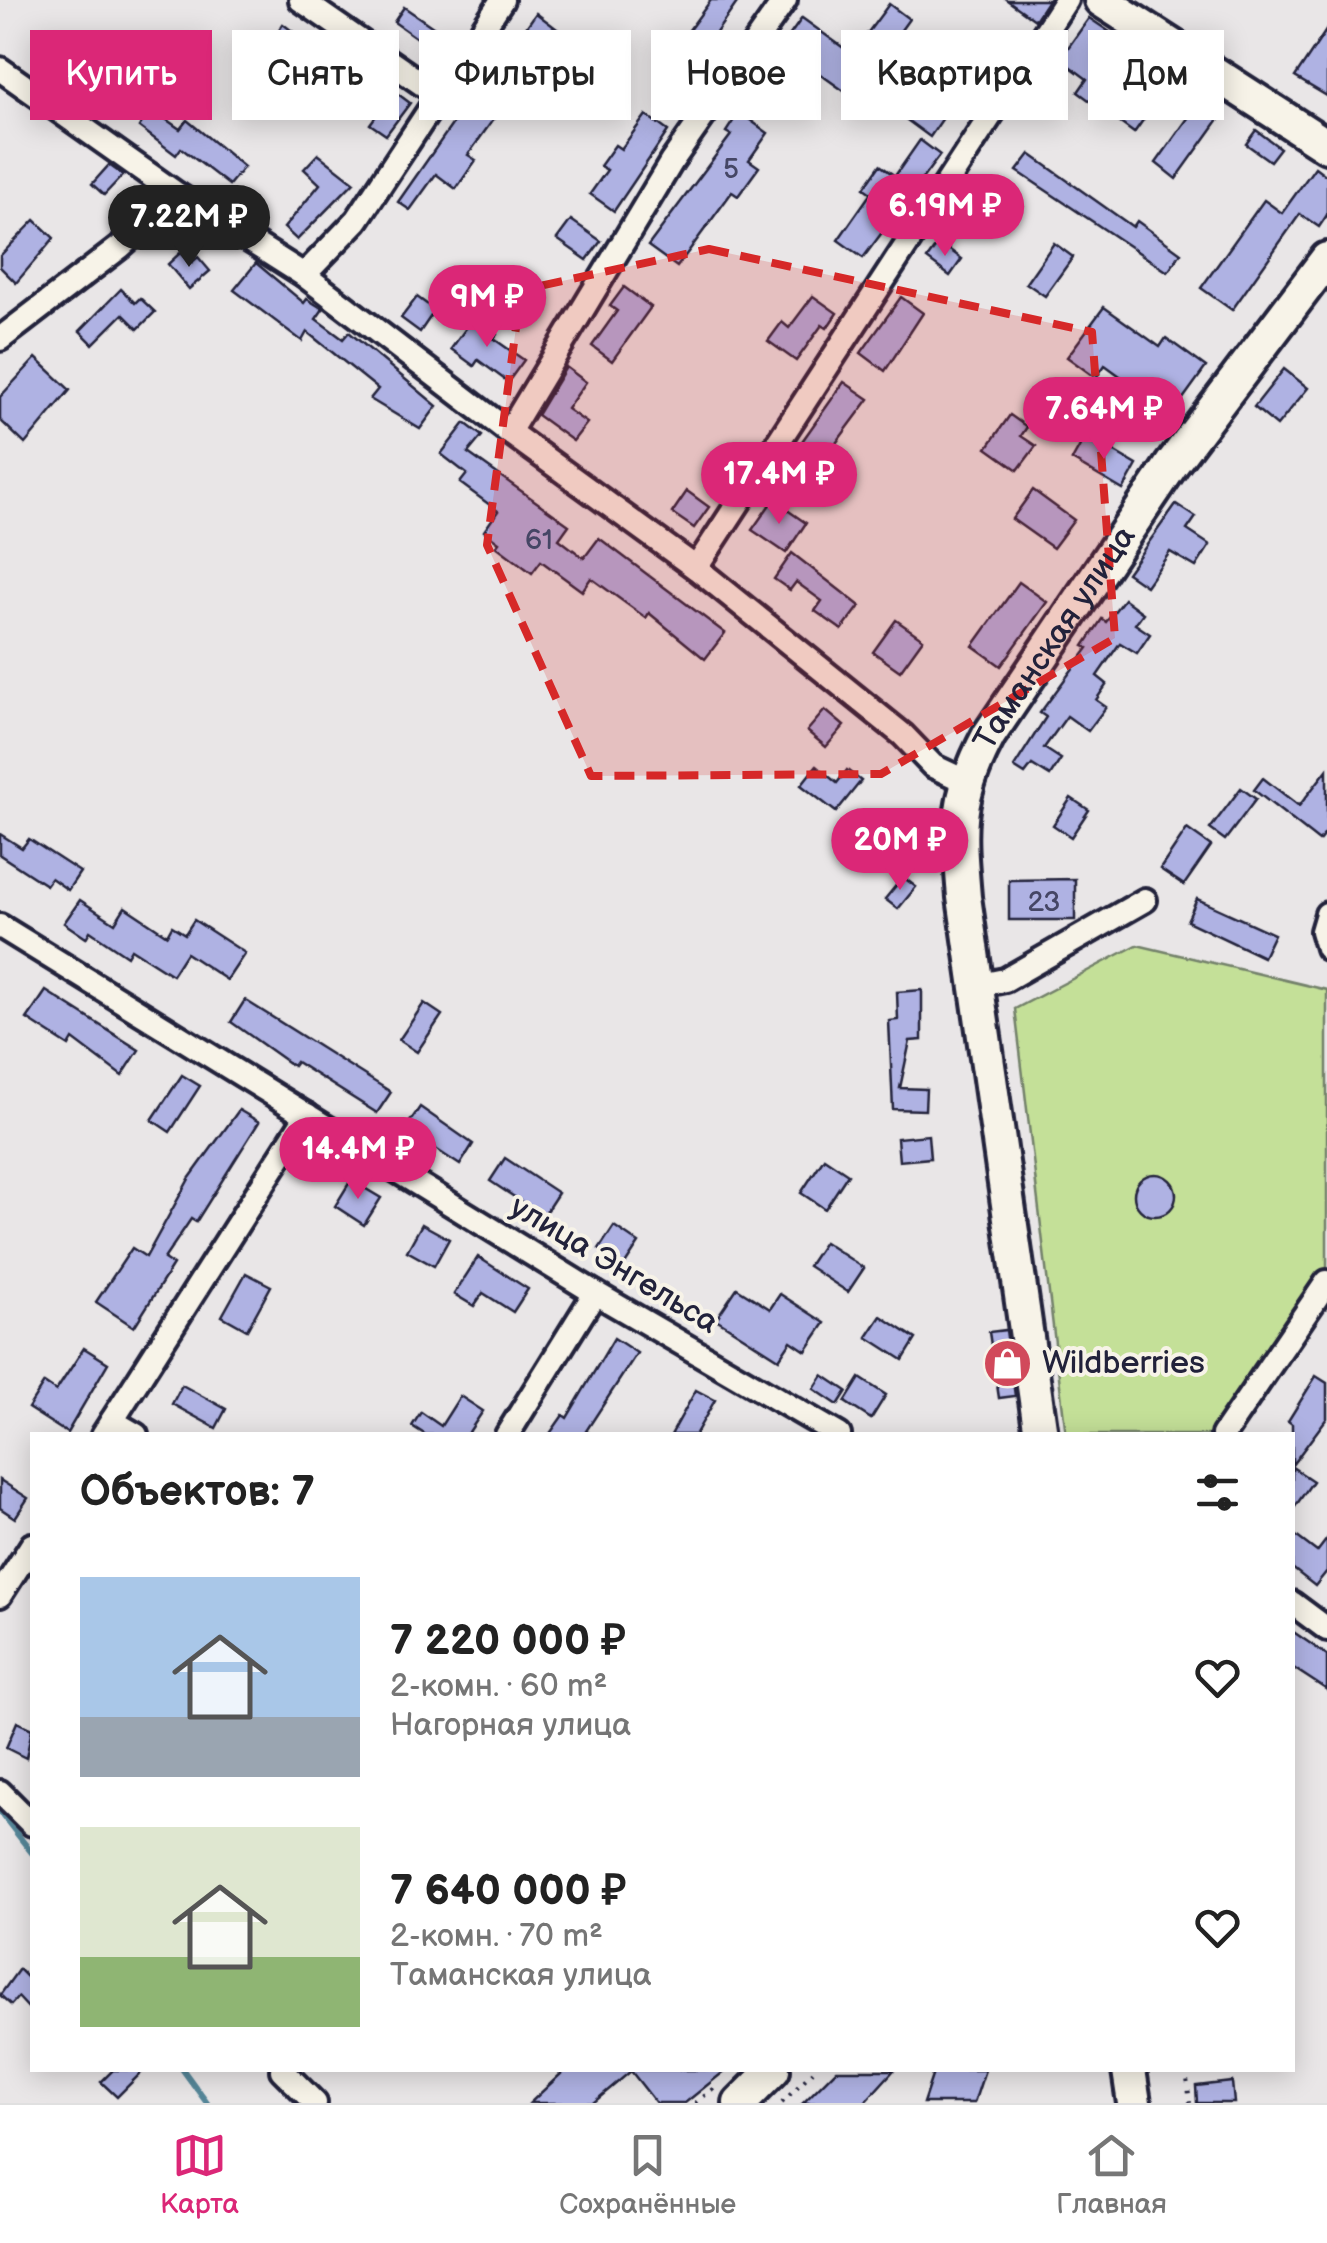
<!DOCTYPE html>
<html lang="ru">
<meta charset="utf-8">
<style>
body{margin:0;font-family:"Balsamiq Sans",sans-serif;background:#f2f2f2;color:#222;height:100vh;display:flex;flex-direction:column;font-size:38px;white-space:nowrap}
*{box-sizing:border-box;margin:0}
p{font-size:32px;color:#767676}
.icon{flex:none;width:55px;height:55px;fill:none;stroke:currentColor;stroke-width:2;stroke-linecap:round;stroke-linejoin:round}
.map{position:relative;flex:1;overflow:hidden}
.panel{position:absolute;left:30px;top:1432px;width:1265px;height:640px;display:flex;flex-direction:column;background:#fff;border-radius:0px;box-shadow:0 5px 25px #0003}
.panel>*{flex:none}
.banner{position:absolute;left:30px;top:30px;width:1268px;height:90px;display:flex;gap:20px}
.price{position:absolute;translate:-50% -85px;padding:0 22px;border-radius:35px;background:#db2777;color:#fff;font-size:32px;line-height:65px;filter:drop-shadow(0 2px 5px #0008)}
.price::after{content:'';position:absolute;left:50%;top:60px;width:30px;height:22px;margin-left:-15px;background:inherit;clip-path:polygon(0 0,100% 0,50% 100%)}
.price.active{background:#222;color:#fff}
ul{padding:0;list-style:none}
li{display:flex;align-items:center;gap:30px;height:250px;padding:0 50px}
li span{display:grid;place-items:center;flex:none;width:280px;height:200px;border-radius:0px;color:#555}
li>.icon{margin-inline-start:auto}
span .icon{width:120px;height:120px;fill:#fffc;stroke-width:1}
li b{font-size:42px}
h2{display:flex;justify-content:space-between;align-items:center;height:120px;padding:0 50px;font-size:42px}
.pill{padding:0 35px;border-radius:0px;background:#fff;box-shadow:0 5px 25px #0003;font-size:35px;line-height:90px}
.pill.active{background:#db2777;color:#fff}
.dock{display:flex;justify-content:space-around;align-items:center;height:140px;border-top:2px solid #e0e0e0;background:#fff;font-size:28px;color:#767676}
.dock a{display:grid;justify-items:center;gap:5px}
.dock .active{color:#db2777}
.map>svg:first-child{display:block}
.green{fill:#c4e098;stroke:#73816a;stroke-width:2.5}
.lines{fill:none;stroke-linecap:round;stroke-linejoin:round}
.stream{stroke:#578799;stroke-width:6}
.building{fill:#afb2e3;stroke:#22223b;stroke-width:2.5}
.street-casing{stroke:#22223b;stroke-width:30}
.secondary-casing{stroke:#22223b;stroke-width:40}
.path{stroke:#22223b;stroke-width:4;stroke-dasharray:2.5 8;stroke-linecap:butt}
.street{stroke:#f7f3e8;stroke-width:22}
.secondary{stroke:#f7f3e8;stroke-width:32}
.marked{fill:#d62828;fill-opacity:0.2;stroke:#d62828;stroke-width:8;stroke-dasharray:20 12;stroke-linejoin:round}
.labels{text-anchor:middle;dominant-baseline:central;stroke-width:8;stroke-linejoin:round;paint-order:stroke}
.number-label{font-size:28px;fill:#454665}
.street-label{font-size:32px;fill:#22223b;stroke:#f7f3e8}
.poi-label{font-size:32px;fill:#22223b;stroke:#f7f3e8;text-anchor:start}
</style>
<div class="map">
<svg width="1327" height="2103" viewBox="0 0 1327 2103">
<rect width="100%" height="100%" fill="#e9e6e7"/>
<filter id="ink" filterUnits="userSpaceOnUse"><feTurbulence type="fractalNoise" baseFrequency=".01" numOctaves="2"/><feDisplacementMap in="SourceGraphic" scale="20" xChannelSelector="R" yChannelSelector="G"/><feConvolveMatrix kernelMatrix="1 2 1 2 8 2 1 2 1" color-interpolation-filters="sRGB"/></filter>
<g filter="url(#ink)">
<path class="green" d="M 1137,945 L 1327,990 L 1327,1270 L 1215,1435 L 1066,1435 L 1015,1009 Z"/>
<g class="lines">
<g class="stream">
<path d="M 0,1812 L 32,1853"/>
<path d="M 183,2070 L 207,2103"/>
</g>
</g>
<g class="building">
<path d="M 711,0 L 739,0 L 713,37 L 725,46 L 698,84 L 677,68 L 696,42 L 686,34 Z"/>
<path d="M 1007,0 L 1048,0 L 1035,20 Z"/>
<path d="M 889,4 L 909,19 L 873,69 L 878,73 L 858,101 L 820,74 L 793,112 L 760,88 L 787,50 L 782,46 L 802,18 L 852,54 Z"/>
<path d="M 404,7 L 446,36 L 435,51 L 394,22 Z"/>
<path d="M 536,13 L 565,35 L 556,47 L 527,26 Z"/>
<path d="M 1089,18 L 1141,53 L 1115,89 L 1148,113 L 1134,133 L 1078,92 L 1087,79 L 1060,59 Z"/>
<path d="M 283,24 L 347,73 L 337,87 L 271,43 Z"/>
<path d="M 1327,29 L 1327,96 L 1295,77 Z"/>
<path d="M 131,57 L 145,66 L 126,95 L 112,86 Z"/>
<path d="M 955,59 L 985,80 L 965,106 L 959,101 L 949,109 L 930,137 L 896,112 L 907,97 L 921,107 Z"/>
<path d="M 394,91 L 410,103 L 386,135 L 370,124 Z"/>
<path d="M 1203,97 L 1224,112 L 1176,179 L 1156,163 Z"/>
<path d="M 470,99 L 495,117 L 468,155 L 476,160 L 456,189 L 436,174 L 410,210 L 398,202 Z"/>
<path d="M 151,109 L 180,129 L 187,120 L 244,167 L 229,185 L 181,148 L 176,155 L 139,127 Z"/>
<path d="M 739,112 L 768,133 L 749,160 L 759,167 L 738,196 L 732,192 L 677,267 L 648,246 L 731,135 L 726,132 Z"/>
<path d="M 646,115 L 668,131 L 614,211 L 590,194 L 607,170 L 600,166 L 615,145 L 621,149 Z"/>
<path d="M 1256,130 L 1280,148 L 1270,161 L 1246,144 Z"/>
<path d="M 920,140 L 940,155 L 863,258 L 838,240 L 871,193 L 864,188 L 880,165 L 895,176 Z"/>
<path d="M 318,154 L 354,182 L 297,240 L 284,228 L 320,184 L 304,169 Z"/>
<path d="M 1030,154 L 1133,227 L 1137,221 L 1181,253 L 1168,272 L 1017,171 Z"/>
<path d="M 109,165 L 123,175 L 104,195 L 92,184 Z"/>
<path d="M 1315,167 L 1327,176 L 1327,215 L 1319,227 L 1300,214 L 1232,310 L 1201,288 L 1264,200 L 1282,213 Z"/>
<path d="M 35,220 L 54,238 L 16,283 L 0,267 L 0,256 Z"/>
<path d="M 571,220 L 601,241 L 587,260 L 557,239 Z"/>
<path d="M 939,242 L 962,259 L 950,276 L 927,259 Z"/>
<path d="M 1054,243 L 1073,257 L 1045,296 L 1026,283 Z"/>
<path d="M 180,253 L 190,264 L 198,257 L 210,271 L 189,289 L 168,264 Z"/>
<path d="M 256,263 L 304,303 L 307,299 L 323,309 L 316,319 L 343,339 L 349,332 L 437,406 L 420,429 L 370,399 L 378,389 L 307,332 L 302,341 L 234,290 Z"/>
<path d="M 624,287 L 651,307 L 612,361 L 592,346 L 617,311 L 610,306 Z"/>
<path d="M 121,289 L 135,303 L 140,298 L 155,312 L 138,329 L 123,314 L 93,344 L 80,331 Z"/>
<path d="M 813,296 L 837,313 L 827,328 L 822,325 L 796,361 L 768,341 L 782,322 L 789,328 Z"/>
<path d="M 417,297 L 435,310 L 420,332 L 401,318 Z"/>
<path d="M 901,297 L 923,313 L 885,371 L 861,353 Z"/>
<path d="M 1104,307 L 1160,347 L 1166,338 L 1206,367 L 1172,414 L 1105,365 L 1096,378 L 1067,357 Z"/>
<path d="M 474,317 L 497,334 L 494,339 L 524,360 L 508,382 L 478,360 L 474,366 L 451,349 Z"/>
<path d="M 36,358 L 70,390 L 25,444 L 0,420 L 0,397 Z"/>
<path d="M 566,367 L 586,382 L 567,409 L 587,423 L 573,441 L 537,415 Z"/>
<path d="M 1284,369 L 1308,388 L 1277,426 L 1254,407 Z"/>
<path d="M 844,382 L 869,399 L 816,470 L 793,454 Z"/>
<path d="M 1010,415 L 1027,427 L 1021,436 L 1036,446 L 1018,470 L 987,448 Z"/>
<path d="M 465,423 L 482,436 L 468,453 L 569,525 L 559,539 L 584,558 L 599,538 L 725,633 L 705,659 L 649,613 L 646,618 L 591,578 L 582,591 L 541,561 L 532,573 L 496,546 L 499,542 L 484,531 L 498,511 L 460,483 L 467,474 L 441,454 Z"/>
<path d="M 1086,435 L 1137,465 L 1123,490 L 1072,460 Z"/>
<path d="M 1033,490 L 1074,520 L 1053,548 L 1012,519 Z"/>
<path d="M 687,491 L 709,507 L 694,528 L 672,513 Z"/>
<path d="M 773,500 L 806,523 L 786,553 L 752,530 Z"/>
<path d="M 1176,504 L 1196,517 L 1187,530 L 1210,545 L 1196,567 L 1170,552 L 1146,586 L 1127,573 Z"/>
<path d="M 792,553 L 860,606 L 842,630 L 815,611 L 822,601 L 796,582 L 790,590 L 774,579 Z"/>
<path d="M 1019,582 L 1047,602 L 1001,666 L 973,646 Z"/>
<path d="M 1124,599 L 1143,613 L 1135,624 L 1150,634 L 1137,653 L 1120,643 L 1097,676 L 1107,684 L 1096,700 L 1106,707 L 1088,731 L 1067,716 L 1044,748 L 1061,759 L 1050,776 L 1032,765 L 1025,774 L 1014,767 L 1046,717 L 1040,713 L 1088,648 L 1084,646 L 1102,619 L 1106,622 Z"/>
<path d="M 896,620 L 923,639 L 900,671 L 873,652 Z"/>
<path d="M 825,710 L 844,726 L 826,747 L 807,731 Z"/>
<path d="M 816,766 L 837,783 L 847,770 L 861,781 L 836,812 L 801,785 Z"/>
<path d="M 1327,770 L 1327,831 L 1319,841 L 1254,790 L 1263,778 L 1299,806 Z"/>
<path d="M 1241,788 L 1256,799 L 1225,840 L 1210,829 Z"/>
<path d="M 1071,798 L 1089,810 L 1071,837 L 1053,825 Z"/>
<path d="M 1187,829 L 1211,846 L 1184,885 L 1160,869 Z"/>
<path d="M 878,830 L 892,838 L 878,865 L 863,857 Z"/>
<path d="M 0,834 L 22,848 L 29,839 L 80,872 L 68,890 L 51,878 L 46,885 L 0,855 Z"/>
<path d="M 903,877 L 916,887 L 898,909 L 885,899 Z"/>
<path d="M 1075,879 L 1075,920 L 1009,920 L 1009,880 Z"/>
<path d="M 1197,899 L 1274,934 L 1263,957 L 1187,921 Z"/>
<path d="M 80,900 L 115,923 L 125,907 L 167,935 L 172,926 L 185,934 L 194,920 L 245,953 L 227,980 L 186,953 L 172,975 L 131,949 L 127,956 L 90,931 L 86,938 L 64,923 Z"/>
<path d="M 922,990 L 922,1040 L 910,1041 L 900,1088 L 926,1089 L 925,1110 L 893,1109 L 889,1021 L 898,1020 L 897,992 Z"/>
<path d="M 46,991 L 139,1050 L 122,1076 L 73,1039 L 69,1046 L 27,1019 Z"/>
<path d="M 245,1000 L 391,1092 L 377,1113 L 296,1062 L 293,1066 L 231,1022 Z"/>
<path d="M 424,1003 L 442,1015 L 417,1052 L 399,1040 Z"/>
<path d="M 182,1075 L 200,1086 L 170,1132 L 152,1120 Z"/>
<path d="M 420,1107 L 473,1144 L 460,1165 L 405,1129 Z"/>
<path d="M 239,1110 L 259,1122 L 196,1222 L 191,1219 L 164,1259 L 173,1265 L 134,1327 L 96,1302 L 132,1248 L 146,1257 L 189,1179 Z"/>
<path d="M 928,1135 L 930,1158 L 899,1161 L 897,1138 Z"/>
<path d="M 505,1158 L 558,1193 L 543,1216 L 490,1181 Z"/>
<path d="M 824,1158 L 848,1174 L 825,1209 L 801,1193 Z"/>
<circle cx="1155" cy="1195" r="21"/>
<path d="M 351,1180 L 381,1198 L 364,1225 L 335,1206 Z"/>
<path d="M 422,1224 L 449,1239 L 434,1266 L 407,1251 Z"/>
<path d="M 614,1226 L 639,1243 L 624,1266 L 599,1249 Z"/>
<path d="M 824,1242 L 864,1268 L 848,1292 L 808,1266 Z"/>
<path d="M 478,1257 L 528,1289 L 513,1312 L 483,1293 L 474,1306 L 454,1294 Z"/>
<path d="M 246,1273 L 271,1286 L 247,1330 L 222,1316 Z"/>
<path d="M 737,1288 L 770,1309 L 780,1294 L 825,1323 L 806,1351 L 791,1341 L 779,1359 L 716,1319 Z"/>
<path d="M 881,1316 L 916,1339 L 903,1360 L 867,1337 Z"/>
<path d="M 1006,1330 L 1015,1396 L 999,1398 L 989,1332 Z"/>
<path d="M 614,1338 L 637,1353 L 586,1431 L 593,1435 L 549,1435 L 563,1415 L 567,1418 Z"/>
<path d="M 84,1348 L 108,1363 L 67,1433 L 28,1408 L 44,1383 L 56,1391 Z"/>
<path d="M 823,1375 L 847,1391 L 838,1405 L 814,1389 Z"/>
<path d="M 1316,1376 L 1327,1383 L 1327,1418 L 1292,1465 L 1292,1424 L 1288,1421 Z"/>
<path d="M 860,1378 L 886,1395 L 871,1419 L 845,1402 Z"/>
<path d="M 182,1385 L 226,1409 L 216,1428 L 172,1404 Z"/>
<path d="M 696,1390 L 715,1400 L 695,1435 L 671,1435 Z"/>
<path d="M 460,1396 L 483,1411 L 467,1435 L 426,1435 L 412,1426 L 421,1412 L 441,1426 Z"/>
<path d="M 1292,1467 L 1313,1481 L 1292,1511 Z"/>
<path d="M 0,1480 L 28,1498 L 15,1518 L 0,1508 Z"/>
<path d="M 1292,1533 L 1317,1552 L 1327,1539 L 1327,1571 L 1315,1586 L 1292,1568 Z"/>
<path d="M 1292,1631 L 1327,1655 L 1327,1690 L 1292,1667 Z"/>
<path d="M 17,1722 L 32,1729 L 26,1758 L 6,1748 Z"/>
<path d="M 19,1969 L 32,1982 L 32,2012 L 18,1997 L 11,2005 L 0,1995 Z"/>
<path d="M 113,2070 L 144,2070 L 117,2097 L 101,2082 Z"/>
<path d="M 565,2070 L 726,2070 L 685,2103 L 656,2103 L 631,2071 L 593,2103 L 530,2103 Z"/>
<path d="M 836,2070 L 894,2070 L 864,2103 L 803,2103 Z"/>
<path d="M 934,2070 L 985,2070 L 974,2103 L 923,2103 Z"/>
<path d="M 1232,2082 L 1234,2103 L 1197,2103 L 1196,2086 Z"/>
</g>
<g class="lines">
<defs>
<g id="street">
<path d="M 301,0 L 438,95"/>
<path d="M 0,69 L 178,195 L 304,275 L 509,432 L 696,568 L 903,735 L 933,766 L 965,781"/>
<path d="M 304,275 L 357,220 L 502,0"/>
<path d="M 0,339 L 120,247 L 178,195"/>
<path d="M 509,432 L 672,161 L 785,0"/>
<path d="M 696,568 L 1066,0"/>
<path d="M 1327,914 L 1322,931 L 1327,948"/>
<path d="M 0,926 L 595,1293 L 839,1435"/>
<path d="M 975,986 L 1005,980 L 1145,900"/>
<path d="M 112,1421 L 136,1435"/>
<path d="M 103,1435 L 307,1115"/>
<path d="M 507,1435 L 595,1293"/>
<path d="M 1223,1435 L 1327,1282"/>
<path d="M 0,1595 L 32,1545"/>
<path d="M 1292,1603 L 1327,1629"/>
<path d="M 0,1792 L 32,1824"/>
<path d="M 282,2070 L 315,2103"/>
</g>
<g id="secondary">
<path d="M 1101,0 L 1327,146"/>
<path id="s1" d="M 1041,1435 L 964,897 C 958,826 955,799 989,735 L 1172,464 L 1327,259"/>
<path d="M 1129,2070 L 1134,2103"/>
<path d="M 740,2103 L 773,2070"/>
</g>
</defs>
<use href="#street" class="street-casing"/>
<use href="#secondary" class="secondary-casing"/>
<g class="path">
<path d="M 1186,2070 L 1190,2103"/>
<path d="M 695,2103 L 719,2085"/>
<path d="M 782,2103 L 814,2070"/>
</g>
<use href="#street" class="street"/>
<use href="#secondary" class="secondary"/>
</g>
</g>
<path class="marked" d="M 709,249 L 1092,332 L 1115,638 L 881,774 L 591,776 L 487,545 L 521,290 Z"/>
<defs>
<symbol id="shop-disc" viewBox="-11 -11 22 22"><circle r="9.5" fill="#d1495b" stroke="#f7f3e8"/><path d="M-5-2.5h2.3a2.7 3.5 0 0 1 5.4 0H5L5.5 6h-11ZM-1.5-2.5h3a1.5 2.3 0 0 0-3 0Z" fill="#fff"/></symbol>
</defs>
<g fill-rule="evenodd">
<use href="#shop-disc" x="980" y="1336" width="55" height="55"/>
</g>
<g class="labels">
<g class="number-label">
<text x="731" y="169">5</text>
<text x="539" y="540">61</text>
<text x="1044" y="902">23</text>
</g>
<g class="street-label">
<text stroke="none"><textPath href="#s1" startOffset="828">Таманская улица</textPath></text>
<text transform="translate(614 1265) rotate(31)">улица Энгельса</text>
</g>
<g class="poi-label">
<text x="1042" y="1363">Wildberries</text>
</g>
</g>
</svg>
<b class="price" style="left:945px;top:259px">6.19M ₽</b>
<b class="price active" style="left:189px;top:270px">7.22M ₽</b>
<b class="price" style="left:487px;top:350px">9M ₽</b>
<b class="price" style="left:1104px;top:462px">7.64M ₽</b>
<b class="price" style="left:779px;top:527px">17.4M ₽</b>
<b class="price" style="left:900px;top:893px">20M ₽</b>
<b class="price" style="left:358px;top:1202px">14.4M ₽</b>
<div class="banner">
<a class="pill active">Купить</a>
<a class="pill">Снять</a>
<a class="pill">Фильтры</a>
<a class="pill">Новое</a>
<a class="pill">Квартира</a>
<a class="pill">Дом</a>
</div>
<section class="panel">
<h2>Объектов: 7<svg class="icon" aria-label="filters" viewBox="0 0 24 24"><path d="M4 7h16M4 17h16"/><circle cx="9" cy="7" r="2"/><circle cx="15" cy="17" r="2"/></svg></h2>
<ul>
<li><span style="background:linear-gradient(#a9c7e8 70%,#9aa5b1 0)"><svg class="icon" aria-label="home" viewBox="0 0 24 24"><path d="M3 11l9-7 9 7M6 9v11h12V9"/></svg></span><div><b>7 220 000 ₽</b><p>2-комн. · 60 m²</p><p>Нагорная улица</p></div><svg class="icon" aria-label="heart" viewBox="0 0 24 24"><path d="M12 20l-8-8c-3-5 5-10 8-4 3-6 11-1 8 4z"/></svg></li>
<li><span style="background:linear-gradient(#dfe7d0 65%,#8fb573 0)"><svg class="icon" aria-label="home" viewBox="0 0 24 24"><path d="M3 11l9-7 9 7M6 9v11h12V9"/></svg></span><div><b>7 640 000 ₽</b><p>2-комн. · 70 m²</p><p>Таманская улица</p></div><svg class="icon" aria-label="heart" viewBox="0 0 24 24"><path d="M12 20l-8-8c-3-5 5-10 8-4 3-6 11-1 8 4z"/></svg></li>
</ul>
</section>
</div>
<nav class="dock">
<a class="active"><svg class="icon" aria-label="map" viewBox="0 0 24 24"><path d="M3 6l6-2 6 2 6-2v14l-6 2-6-2-6 2zM9 4v14M15 6v14"/></svg>Карта</a>
<a><svg class="icon" aria-label="saved" viewBox="0 0 24 24"><path d="M7 4h10v16l-5-4-5 4z"/></svg>Сохранённые</a>
<a><svg class="icon" aria-label="home" viewBox="0 0 24 24"><path d="M3 11l9-7 9 7M6 9v11h12V9"/></svg>Главная</a>
</nav>
